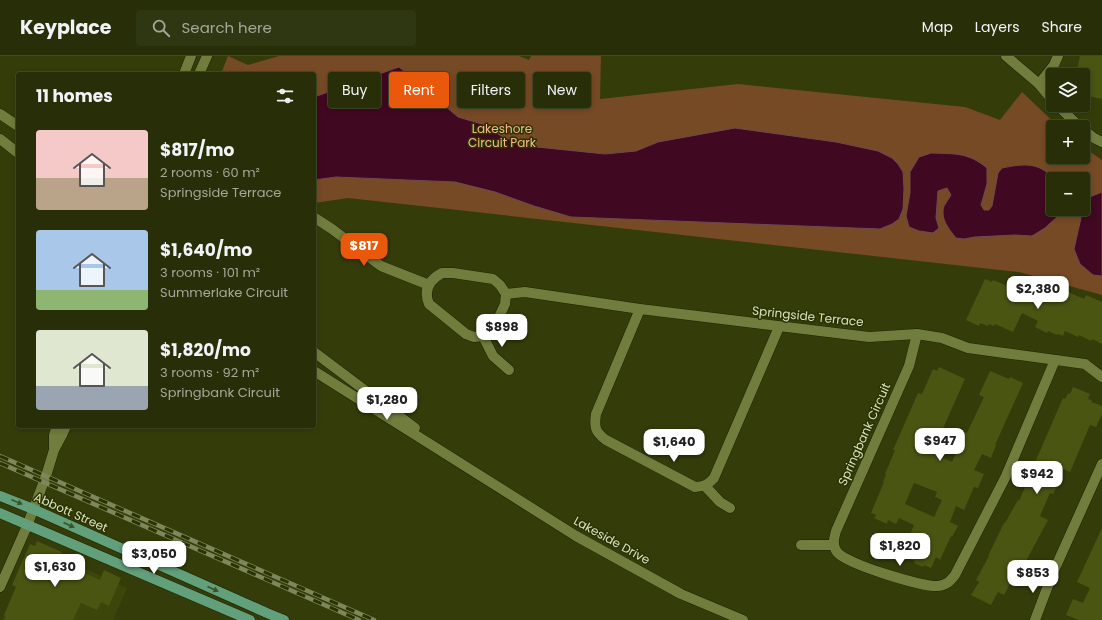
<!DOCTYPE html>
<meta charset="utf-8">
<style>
body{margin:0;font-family:Poppins,sans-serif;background:#2f3612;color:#f1f3f6;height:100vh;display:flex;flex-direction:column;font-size:15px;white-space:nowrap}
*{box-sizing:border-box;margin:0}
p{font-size:13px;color:#a4a89c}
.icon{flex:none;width:22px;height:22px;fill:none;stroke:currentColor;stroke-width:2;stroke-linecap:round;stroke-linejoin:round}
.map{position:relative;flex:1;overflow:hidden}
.side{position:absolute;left:16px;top:16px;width:300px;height:356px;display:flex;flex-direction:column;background:#272e08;border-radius:4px;box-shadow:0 2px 6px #0003,0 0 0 1px #434a29}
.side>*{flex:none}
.banner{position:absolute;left:328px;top:16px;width:380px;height:36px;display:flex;gap:8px}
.fabs{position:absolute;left:1046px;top:12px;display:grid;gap:8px}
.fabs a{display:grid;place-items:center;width:44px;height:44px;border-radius:4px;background:#272e08;box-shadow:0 2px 6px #0003,0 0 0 1px #434a29;font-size:20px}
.price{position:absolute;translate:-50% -34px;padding:0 9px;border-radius:8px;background:#fff;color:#222;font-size:13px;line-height:26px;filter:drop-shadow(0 1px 2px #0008)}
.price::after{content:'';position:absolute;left:50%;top:24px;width:12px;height:9px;margin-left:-6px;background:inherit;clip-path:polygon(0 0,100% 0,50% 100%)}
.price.selected{background:#ea580c;color:#fff}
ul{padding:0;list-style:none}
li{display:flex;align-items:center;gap:12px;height:100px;padding:0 20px}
li span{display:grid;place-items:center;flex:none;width:112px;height:80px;border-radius:4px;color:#555}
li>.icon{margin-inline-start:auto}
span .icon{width:48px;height:48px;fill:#fffc;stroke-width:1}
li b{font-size:17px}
h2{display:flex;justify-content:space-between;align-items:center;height:48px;padding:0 20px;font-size:17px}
.pill{padding:0 14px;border-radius:4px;background:#272e08;box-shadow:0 2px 6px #0003,0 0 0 1px #434a29;font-size:14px;line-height:36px}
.pill.selected{background:#ea580c;color:#fff}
header{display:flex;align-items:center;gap:24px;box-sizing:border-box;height:56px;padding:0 20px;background:#272e08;border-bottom:1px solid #434a29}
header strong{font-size:19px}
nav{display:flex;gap:22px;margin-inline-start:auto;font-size:14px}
.search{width:280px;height:36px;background:#2f3612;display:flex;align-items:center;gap:10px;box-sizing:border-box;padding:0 14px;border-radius:4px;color:#a4a89c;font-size:15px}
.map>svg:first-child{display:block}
.built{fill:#3c460b}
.green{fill:#764a25;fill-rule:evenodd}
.water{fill:#400821;stroke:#6e4951}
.building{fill:#495511;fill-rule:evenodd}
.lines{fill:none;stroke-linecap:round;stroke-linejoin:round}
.minor-casing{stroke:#1d2302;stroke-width:11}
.major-casing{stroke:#1d2302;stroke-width:11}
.minor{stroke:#707d3d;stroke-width:10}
.major{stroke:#61a07b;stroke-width:10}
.rail-casing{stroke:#7e875c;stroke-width:4.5}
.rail{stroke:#2a3300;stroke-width:3;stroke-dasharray:9;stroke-linecap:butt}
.oneway{fill:#3a5425}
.labels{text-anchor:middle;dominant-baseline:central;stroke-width:3;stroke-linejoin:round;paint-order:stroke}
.park-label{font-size:12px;fill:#f7b98a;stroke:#2a3300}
.street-label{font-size:12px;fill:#d9e2c1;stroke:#2a3300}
</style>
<header>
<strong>Keyplace</strong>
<div class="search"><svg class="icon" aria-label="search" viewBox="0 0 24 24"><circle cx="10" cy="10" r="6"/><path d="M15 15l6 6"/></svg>Search here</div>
<nav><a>Map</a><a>Layers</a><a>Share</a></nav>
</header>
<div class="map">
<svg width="1102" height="564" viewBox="0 0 1102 564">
<rect width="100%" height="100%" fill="#343d0a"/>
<path class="built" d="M 35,490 L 127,532 L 113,564 L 2,564 Z"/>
<path class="green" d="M 228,0 L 248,9 L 279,0 L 519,0 L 529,4 L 531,0 L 601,0 L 600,43 L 738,28 L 965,51 L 1000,64 L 1022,36 L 1059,71 L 1053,71 L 1053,101 L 1083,101 L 1083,91 L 1102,104 L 1102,239 L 1019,216 L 348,142 L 314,147 L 314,18 L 221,18 ZM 1053,123 L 1083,123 L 1083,153 L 1053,153 Z"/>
<g class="water">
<path d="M 399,11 L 458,61 L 485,69 L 501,80 L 519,87 L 537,91 L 605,98 L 636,95 L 658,86 L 735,72 L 836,86 L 878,95 L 892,102 L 898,108 L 903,116 L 904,133 L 903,153 L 899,163 L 892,168 L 880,173 L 571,161 L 534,150 L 495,136 L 455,126 L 336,121 L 314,124 L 314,41 Z"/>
<path d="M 931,97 C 954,98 968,96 987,112 L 987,128 L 981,149 L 984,154 L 989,154 L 992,150 L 998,117 L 1002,112 C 1023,108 1038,105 1054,123 L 1053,123 L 1053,153 L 1062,153 L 1059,159 L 1045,172 L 1032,180 L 1015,179 L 975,181 L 964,183 L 956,182 C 949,173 940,163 944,150 C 946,146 949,143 951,139 L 947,132 L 938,135 L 936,162 L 939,172 L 933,177 L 919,175 L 909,171 L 906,160 L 910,137 L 910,116 L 919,101 Z"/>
<path d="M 1102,136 L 1102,220 L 1093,219 L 1080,208 L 1074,193 L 1081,162 L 1079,153 L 1083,153 L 1083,146 L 1087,142 Z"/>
</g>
<g class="building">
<path d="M 1080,0 L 1102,0 L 1102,43 L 1083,39 L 1083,19 L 1076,19 Z"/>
<path d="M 985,223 L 992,226 L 993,224 L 1017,234 L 1022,224 L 1032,228 L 1031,230 L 1050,238 L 1050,237 L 1056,239 L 1059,232 L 1084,243 L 1086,239 L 1102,246 L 1102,288 L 1092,283 L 1091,285 L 1079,279 L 1078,281 L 1065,275 L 1063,280 L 1058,278 L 1057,279 L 1048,275 L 1047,277 L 1035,271 L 1038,265 L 1022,257 L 1013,276 L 995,268 L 994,270 L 989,268 L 988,270 L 980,267 L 979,270 L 966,264 Z"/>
<path d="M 939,311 L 965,323 L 932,397 L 952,406 L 965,376 L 967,377 L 984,341 L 979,339 L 990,315 L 1009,323 L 1010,321 L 1023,327 L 995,389 L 996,389 L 991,402 L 982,398 L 974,414 L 984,418 L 978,432 L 974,431 L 964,454 L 956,450 L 950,466 L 958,470 L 952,481 L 951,480 L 940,504 L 936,501 L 931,512 L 924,509 L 923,511 L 914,507 L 915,505 L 907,502 L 910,495 L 904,493 L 914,469 L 899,462 L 896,468 L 888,464 L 887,468 L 874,462 L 876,459 L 871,457 L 884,426 L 883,426 L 886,419 L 885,418 L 895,394 L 893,394 L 918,337 L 922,338 L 933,313 L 937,315 ZM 914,427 L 937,436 L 935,441 L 942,444 L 934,461 L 905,448 Z"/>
<path d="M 1073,331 L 1090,338 L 1088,343 L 1092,344 L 1091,346 L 1102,350 L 1102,358 L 1096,371 L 1090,369 L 1070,416 L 1059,411 L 1052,428 L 1057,430 L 1053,438 L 1050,437 L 1040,460 L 1048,464 L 1020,516 L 1017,515 L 1004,539 L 998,536 L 991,549 L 971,539 L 979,526 L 976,524 L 989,500 L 988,500 L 1004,467 L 1005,467 L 1018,444 L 1019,445 L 1025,431 L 1028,432 L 1034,417 L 1032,413 L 1063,342 L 1065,343 L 1068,337 L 1070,338 Z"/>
<path d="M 1102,472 L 1102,564 L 1079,564 L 1066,559 L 1073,543 L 1083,547 L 1090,532 L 1077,526 Z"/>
<path d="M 37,485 L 62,496 L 61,499 L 70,503 L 69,506 L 71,507 L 69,510 L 100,524 L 104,514 L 121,522 L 109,550 L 101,546 L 97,554 L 81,547 L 73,564 L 4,564 L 6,560 L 4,559 L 16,531 L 12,529 L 30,488 L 35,490 Z"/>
</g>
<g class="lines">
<defs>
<g id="minor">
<path d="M 1006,0 L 1039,28 L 1053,45"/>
<path d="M 184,18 L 191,0"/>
<path d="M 199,18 L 207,0"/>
<path d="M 1039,28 L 1054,9 L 1058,0"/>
<path d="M 1057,49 L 1080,71"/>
<path d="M 0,58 L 18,70"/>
<path d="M 1083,73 L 1094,82 L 1102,86"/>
<path d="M 0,83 L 18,97"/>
<path d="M 315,162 L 332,173 L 381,210 L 429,229"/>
<path d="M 442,217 L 453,217 L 493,223 L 500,229 L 506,238 L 505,248 L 493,274 L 483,280 L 474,281 L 466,278 L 429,248 C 423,234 429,224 442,217 Z"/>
<path d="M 506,238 L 525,236 L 640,253 L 869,281 L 917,278 L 942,282 L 968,292 L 1085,308 L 1102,321"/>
<path d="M 640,253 L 596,358 C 594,371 595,376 606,384 L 695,431 C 704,431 709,428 714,422 L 779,271"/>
<path d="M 917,278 L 909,310 L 836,475 C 834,482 832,489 837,496 C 846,508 922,531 938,530 C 947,529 950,525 955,519 L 1006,420 L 1055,304"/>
<path d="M 483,280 L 493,300 L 509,314"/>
<path d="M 314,296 L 415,372"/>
<path d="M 314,315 L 576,480 L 681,538 L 743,564"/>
<path d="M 54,392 L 54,379 L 57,370"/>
<path d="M 705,430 L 720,446 L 730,452"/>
<path d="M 801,489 L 833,489"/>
<path d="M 0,531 L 27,470 L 46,420 L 54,394 L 62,379 L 66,370"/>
<path d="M 1035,564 L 1052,519 L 1102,408"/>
</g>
<g id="major">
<path d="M 0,440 L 33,453 L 267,557 L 284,564"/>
<path d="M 0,457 L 250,564"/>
</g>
</defs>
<use href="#minor" class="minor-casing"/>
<use href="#major" class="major-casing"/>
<use href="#minor" class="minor"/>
<use href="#major" class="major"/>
<defs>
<g id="rail">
<path d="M 0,400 L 374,564"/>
<path d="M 0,407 L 359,564"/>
</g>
</defs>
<use href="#rail" class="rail-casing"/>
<use href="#rail" class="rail"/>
</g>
<defs><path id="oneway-solid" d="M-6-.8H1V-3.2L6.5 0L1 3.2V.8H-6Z"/></defs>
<g class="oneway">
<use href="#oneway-solid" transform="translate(17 446) rotate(22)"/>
<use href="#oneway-solid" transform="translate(69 469) rotate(24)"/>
<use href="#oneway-solid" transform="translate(213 533) rotate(24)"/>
</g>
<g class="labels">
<g class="park-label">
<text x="502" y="72">Lakeshore<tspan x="502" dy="14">Circuit Park</tspan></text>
</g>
<g class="street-label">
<text transform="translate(808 260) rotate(6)">Springside Terrace</text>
<text transform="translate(864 378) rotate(-66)">Springbank Circuit</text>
<text transform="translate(71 456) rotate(24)">Abbott Street</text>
<text transform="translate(612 484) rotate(29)">Lakeside Drive</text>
</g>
</g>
</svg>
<div class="fabs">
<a><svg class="icon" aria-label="layers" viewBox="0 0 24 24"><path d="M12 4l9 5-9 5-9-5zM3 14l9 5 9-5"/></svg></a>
<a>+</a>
<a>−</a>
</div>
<b class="price selected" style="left:364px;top:211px">$817</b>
<b class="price" style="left:1038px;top:254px">$2,380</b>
<b class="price" style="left:502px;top:292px">$898</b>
<b class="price" style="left:387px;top:365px">$1,280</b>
<b class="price" style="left:940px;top:406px">$947</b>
<b class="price" style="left:674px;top:407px">$1,640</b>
<b class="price" style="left:1037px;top:439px">$942</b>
<b class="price" style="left:900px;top:511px">$1,820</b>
<b class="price" style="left:154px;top:519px">$3,050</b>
<b class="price" style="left:55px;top:532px">$1,630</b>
<b class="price" style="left:1033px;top:538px">$853</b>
<div class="banner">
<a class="pill">Buy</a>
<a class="pill selected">Rent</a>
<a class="pill">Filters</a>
<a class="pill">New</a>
</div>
<section class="side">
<h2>11 homes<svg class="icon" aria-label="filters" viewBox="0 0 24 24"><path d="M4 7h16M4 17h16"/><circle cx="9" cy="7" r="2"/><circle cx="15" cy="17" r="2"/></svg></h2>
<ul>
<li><span style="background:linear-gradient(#f6c9c9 60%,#b9a48a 0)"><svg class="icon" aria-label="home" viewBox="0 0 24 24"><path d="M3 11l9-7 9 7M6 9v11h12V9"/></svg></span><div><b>$817/mo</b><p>2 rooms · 60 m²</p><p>Springside Terrace</p></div></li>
<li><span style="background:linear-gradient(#a9c7e8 75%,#8fb573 0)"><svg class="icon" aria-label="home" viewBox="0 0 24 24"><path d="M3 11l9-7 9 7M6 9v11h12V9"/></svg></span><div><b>$1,640/mo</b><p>3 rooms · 101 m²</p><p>Summerlake Circuit</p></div></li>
<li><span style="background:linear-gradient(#dfe7d0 70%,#9aa5b1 0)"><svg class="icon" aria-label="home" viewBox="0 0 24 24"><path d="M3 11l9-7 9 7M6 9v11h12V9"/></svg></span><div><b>$1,820/mo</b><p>3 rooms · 92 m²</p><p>Springbank Circuit</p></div></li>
</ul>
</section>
</div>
